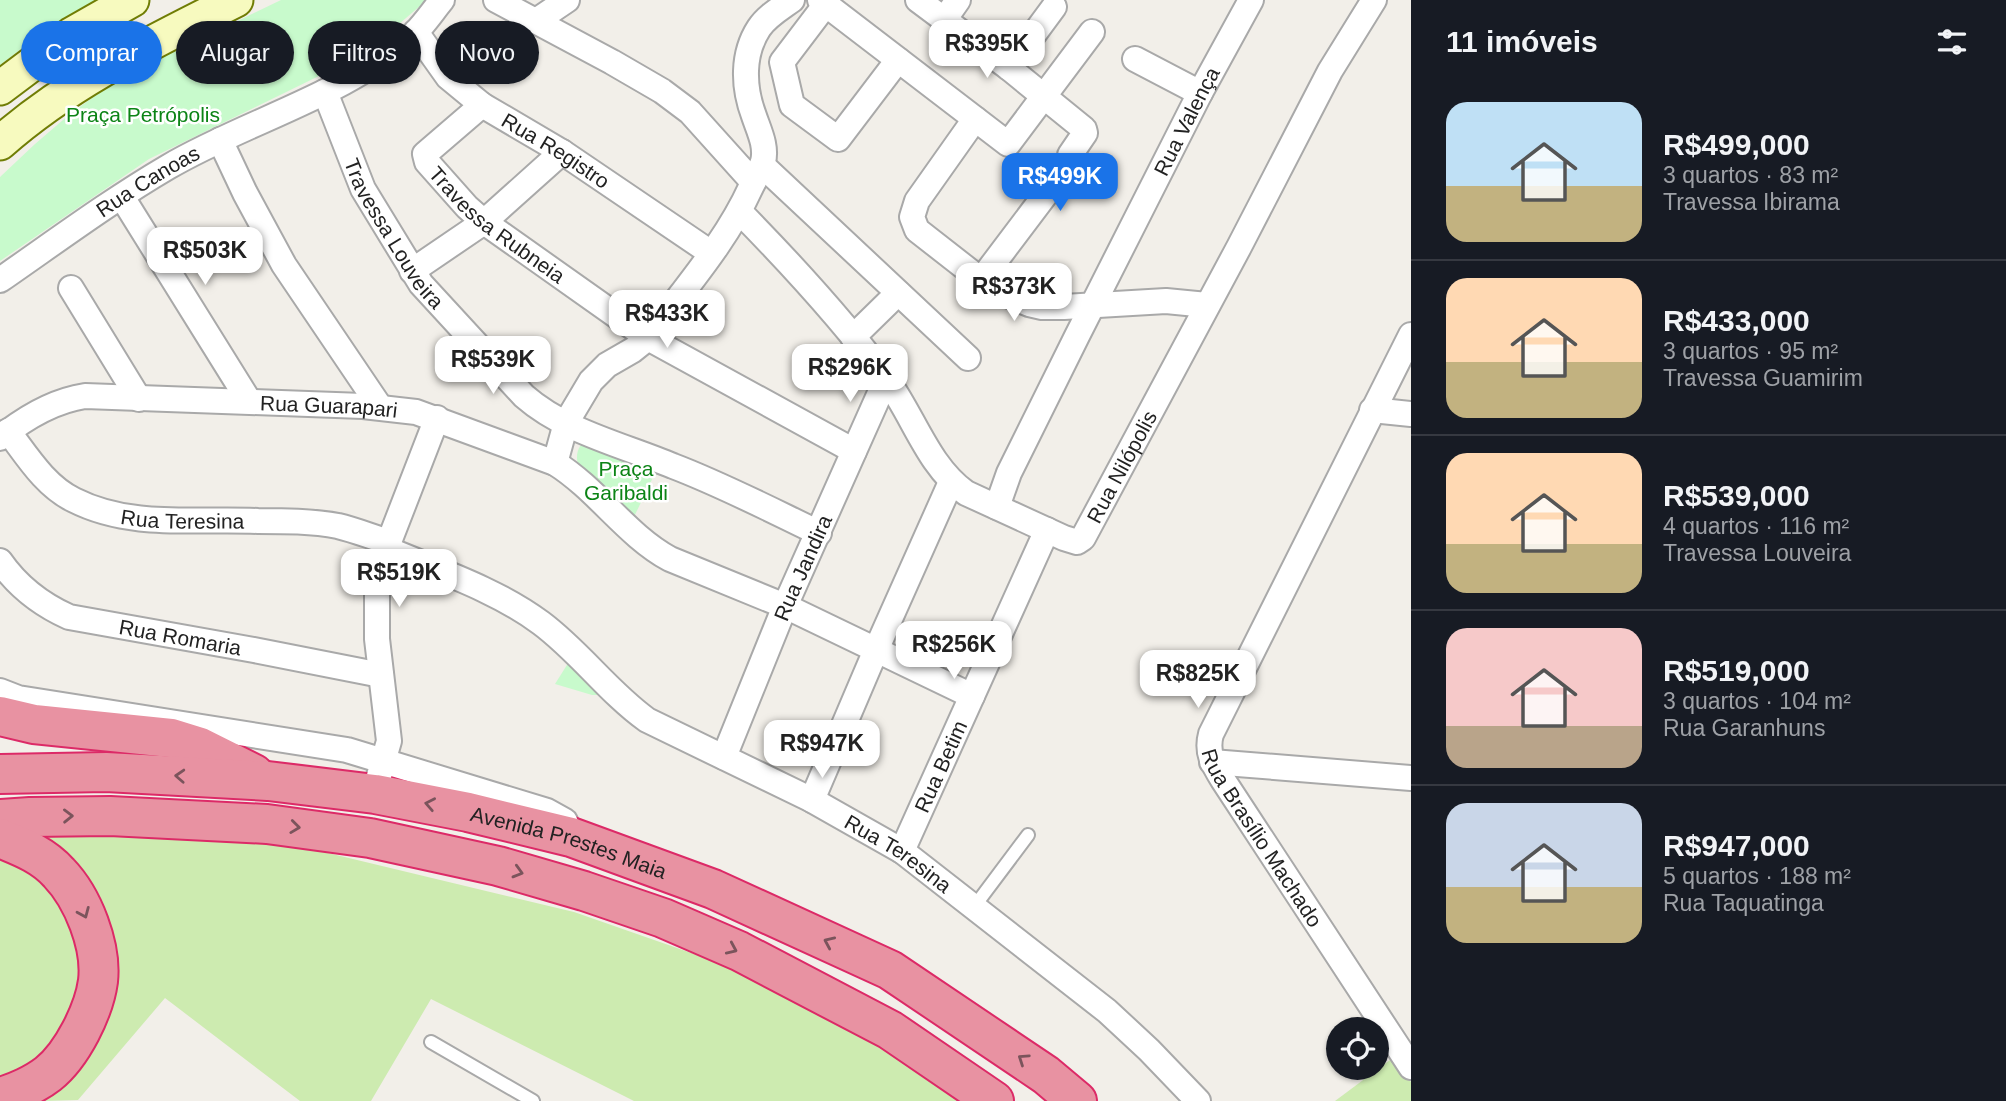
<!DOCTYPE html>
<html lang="pt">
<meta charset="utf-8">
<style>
body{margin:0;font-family:Helvetica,sans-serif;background:#242831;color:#f1f3f6;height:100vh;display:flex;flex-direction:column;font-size:26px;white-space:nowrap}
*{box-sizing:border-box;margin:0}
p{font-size:23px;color:#9ea1a6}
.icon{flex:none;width:38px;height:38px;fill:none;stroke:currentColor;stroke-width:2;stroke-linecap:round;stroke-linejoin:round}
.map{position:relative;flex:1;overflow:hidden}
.sheet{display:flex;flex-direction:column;background:#171b24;width:595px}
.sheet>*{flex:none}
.banner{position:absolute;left:21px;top:21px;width:665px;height:63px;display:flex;gap:14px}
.buttons{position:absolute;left:1326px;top:1017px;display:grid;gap:14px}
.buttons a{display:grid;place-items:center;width:63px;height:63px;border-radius:50%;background:#171b24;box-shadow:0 2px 5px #0004;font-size:35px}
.price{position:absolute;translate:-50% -60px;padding:0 16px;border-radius:14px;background:#fff;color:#222;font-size:23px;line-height:46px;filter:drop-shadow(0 2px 4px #0008)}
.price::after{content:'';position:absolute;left:50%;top:42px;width:21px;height:16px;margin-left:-10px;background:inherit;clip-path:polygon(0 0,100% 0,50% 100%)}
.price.current{background:#1a73e8;color:#fff}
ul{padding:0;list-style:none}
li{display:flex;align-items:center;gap:21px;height:175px;padding:0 35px}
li+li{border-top:2px solid #363941}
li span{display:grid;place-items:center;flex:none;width:196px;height:140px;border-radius:21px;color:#555}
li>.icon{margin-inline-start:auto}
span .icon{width:84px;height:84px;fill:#fffc;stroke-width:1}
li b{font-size:30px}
h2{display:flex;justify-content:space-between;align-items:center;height:84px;padding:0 35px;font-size:30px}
.pill{padding:0 24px;border-radius:32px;background:#171b24;box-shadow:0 2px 5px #0004;font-size:24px;line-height:63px}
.pill.current{background:#1a73e8;color:#fff}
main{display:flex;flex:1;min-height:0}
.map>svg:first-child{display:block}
.grass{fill:#cdebb0}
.park{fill:#c8facc}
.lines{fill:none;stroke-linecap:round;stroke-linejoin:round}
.lane-casing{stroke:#a9a9a9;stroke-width:16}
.street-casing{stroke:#a9a9a9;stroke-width:28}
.secondary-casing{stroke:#707d05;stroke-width:37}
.highway-casing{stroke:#dc2a67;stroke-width:42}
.lane{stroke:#fff;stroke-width:12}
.street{stroke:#fff;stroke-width:24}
.secondary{stroke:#f7fabf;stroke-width:33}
.highway{stroke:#e892a2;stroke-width:38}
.oneway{stroke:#7b545c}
.labels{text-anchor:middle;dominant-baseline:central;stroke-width:5;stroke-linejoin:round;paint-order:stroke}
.park-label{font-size:21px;fill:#0c8416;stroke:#fff}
.street-label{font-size:21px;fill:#222;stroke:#fff}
</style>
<main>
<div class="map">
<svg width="1411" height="1101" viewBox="0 0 1411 1101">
<rect width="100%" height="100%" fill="#f2efe9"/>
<g class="grass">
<path d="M 163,833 L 303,847 L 574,912 L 720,963 L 878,1032 L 970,1101 L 634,1101 L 431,999 L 371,1101 L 300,1101 L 165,998 L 78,1100 L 43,1101 C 84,1079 105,1034 112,989 L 16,834 Z"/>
<path d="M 0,853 L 45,882 L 68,914 L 79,952 L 78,991 L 64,1028 L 38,1059 L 0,1081 Z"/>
<path d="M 1394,1057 L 1411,1082 L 1411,1101 L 1335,1101 Z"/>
</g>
<g class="park">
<path d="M 0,0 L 105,0 L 29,43 L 0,65 Z"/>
<path d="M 281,0 L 427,0 L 364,54 L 149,159 L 0,261 L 0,177 L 35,144 L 70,114 L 118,79 Z"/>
<path d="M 586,441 L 657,469 L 632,521 L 579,470 C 576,458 575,448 586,441 Z"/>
<path d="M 572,657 L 602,691 L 599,695 L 592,695 L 555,684 Z"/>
</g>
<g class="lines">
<defs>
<g id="lane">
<path d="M 974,907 L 1028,835"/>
<path d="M 431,1042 L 533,1101"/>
</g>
<g id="street">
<path d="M 496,0 L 612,62 L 662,91 L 690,112 L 753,182"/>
<path d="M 820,0 L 1008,144 L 1092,32"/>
<path d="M 918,0 L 1009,68 L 1084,129 L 1085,133 L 1070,155 L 1070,162 L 981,280"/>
<path d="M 826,4 L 782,62 L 792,105 L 838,139 L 898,60"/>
<path d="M 944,20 L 958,0"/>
<path d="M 536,21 L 567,0"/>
<path id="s1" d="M 416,32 L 448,77 L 482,105 L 562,152 L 711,253"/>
<path d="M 1135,59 L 1200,93"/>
<path d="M 1009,68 L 1054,7"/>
<path id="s2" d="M 325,92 L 363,189 L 421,284 L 524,396 C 565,432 623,445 673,466 C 723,485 771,510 819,533"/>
<path id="s3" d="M 482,105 L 425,154 L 427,162 L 467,207 L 484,222 L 648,338 L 854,451"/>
<path d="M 975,119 L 917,201 L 912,217 L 917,230 L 981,280 L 1000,292 L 1029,304 L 1042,307 L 1064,307 L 1166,301 L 1207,305"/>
<path d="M 220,140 L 245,193 L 284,265 L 380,407"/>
<path d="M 762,165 L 968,358"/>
<path d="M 122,197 L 249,401"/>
<path id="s4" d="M 740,212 C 792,265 843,320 887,380 C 914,417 928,466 966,493 L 1064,538 L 1077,542 L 1083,538 L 1239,247 L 1330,71 L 1374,0"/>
<path d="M 412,271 L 484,222 L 562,152"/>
<path id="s5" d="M 0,280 C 55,242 110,201 168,167 C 246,121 348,95 415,33 C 425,23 433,11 442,0"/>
<path d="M 71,288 L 139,399"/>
<path id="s6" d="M 1411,335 L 1211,734 C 1206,752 1213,764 1223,780 L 1411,1067"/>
<path d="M 853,337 L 898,293"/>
<path d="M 1372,410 L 1411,414"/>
<path id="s7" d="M 8,431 C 27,456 45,486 74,500 C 131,529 196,518 258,521 C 284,521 312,521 338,526 C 355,530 372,537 389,542"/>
<path id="s8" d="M 0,438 C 26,417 53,401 85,396 L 363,406 L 416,412 L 555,463 C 598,490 626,535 670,559 L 785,606 L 972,696"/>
<path d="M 555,463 L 566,423 L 591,381 L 607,365 L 633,350 L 648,338 C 684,289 726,242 751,187 C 755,179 760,171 763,162 C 767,146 759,131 754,116 C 743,87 742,54 759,28 C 767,16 781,8 792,0"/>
<path id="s9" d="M 997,507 L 1009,473 L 1077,336 L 1200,93 L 1251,0"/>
<path id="s10" d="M 387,549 C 439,571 495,589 541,623 C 580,652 608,692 647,720 L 812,800 L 902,851 L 1107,1011 L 1149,1050 L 1198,1101"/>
<path id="s11" d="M 0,561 C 18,587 40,604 69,617 L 254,650 L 381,675"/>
<path d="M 0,691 L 18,698 L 347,750 L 547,811 L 565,821 L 571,836"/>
<path id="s12" d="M 724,757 L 785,606 L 880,393 L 888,382"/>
<path d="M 1212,762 L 1411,778"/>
<path d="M 379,776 L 389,741 L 377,639 L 377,591 L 389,542 L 437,418"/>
<path d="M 812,800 L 876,650 L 951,482"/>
<path id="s13" d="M 902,851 L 1047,530"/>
</g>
<g id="secondary">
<path d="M 0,88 L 72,34 L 132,0"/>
<path d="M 0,143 C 70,81 153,42 236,0"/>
</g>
<g id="highway">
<path d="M 0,716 L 34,724 L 171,738 L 200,747 L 254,774"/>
<path id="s14" d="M 0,774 L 106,772 L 268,781 L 375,794 L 468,812 L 571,837 L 713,889 L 890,970 L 1046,1075 L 1077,1101"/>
<path d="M 0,819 L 30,817 L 110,816 L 267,824 L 370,838 L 498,866 L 584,891 L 663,918 L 739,951 L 890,1030 L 994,1101"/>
<path d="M 0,838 C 22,847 43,855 59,873 C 83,898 102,946 98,981 C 94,1011 72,1055 48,1074 C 35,1084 16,1093 0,1097"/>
</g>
</defs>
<use href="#lane" class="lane-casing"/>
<use href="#street" class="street-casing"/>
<use href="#secondary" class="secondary-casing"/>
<use href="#highway" class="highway-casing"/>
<use href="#lane" class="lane"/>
<use href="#street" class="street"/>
<use href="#secondary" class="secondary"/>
<use href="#highway" class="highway"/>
</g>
<defs><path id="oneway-chevron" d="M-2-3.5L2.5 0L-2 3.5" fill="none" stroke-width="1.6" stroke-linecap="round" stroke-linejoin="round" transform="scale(1.75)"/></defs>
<g class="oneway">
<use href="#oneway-chevron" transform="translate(180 776) rotate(-177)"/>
<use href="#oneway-chevron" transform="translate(430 804) rotate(-169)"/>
<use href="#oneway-chevron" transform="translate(68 816) rotate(-1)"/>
<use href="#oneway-chevron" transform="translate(295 827) rotate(7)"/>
<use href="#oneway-chevron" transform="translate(518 872) rotate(16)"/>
<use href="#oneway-chevron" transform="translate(84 913) rotate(67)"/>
<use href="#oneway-chevron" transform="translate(829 942) rotate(-156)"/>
<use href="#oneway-chevron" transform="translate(732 949) rotate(24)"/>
<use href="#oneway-chevron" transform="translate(1023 1059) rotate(-146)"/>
</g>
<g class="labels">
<g class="park-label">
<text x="143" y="114">Praça Petrópolis</text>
<text x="626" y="468">Praça<tspan x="626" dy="24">Garibaldi</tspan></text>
</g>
<g class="street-label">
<text stroke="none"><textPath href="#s9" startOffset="430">Rua Valença</textPath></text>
<text stroke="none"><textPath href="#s1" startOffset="186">Rua Registro</textPath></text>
<text stroke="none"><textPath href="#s5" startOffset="178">Rua Canoas</textPath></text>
<text stroke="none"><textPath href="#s3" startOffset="178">Travessa Rubneia</textPath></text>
<text stroke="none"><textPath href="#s2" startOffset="158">Travessa Louveira</textPath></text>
<text stroke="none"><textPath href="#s8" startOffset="340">Rua Guarapari</textPath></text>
<text stroke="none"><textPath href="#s4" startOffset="572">Rua Nilópolis</textPath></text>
<text stroke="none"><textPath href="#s7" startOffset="208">Rua Teresina</textPath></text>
<text stroke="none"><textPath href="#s12" startOffset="205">Rua Jandira</textPath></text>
<text stroke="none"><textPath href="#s11" startOffset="203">Rua Romaria</textPath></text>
<text stroke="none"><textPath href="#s13" startOffset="93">Rua Betim</textPath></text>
<text stroke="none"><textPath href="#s6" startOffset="565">Rua Brasílio Machado</textPath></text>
<text stroke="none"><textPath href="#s14" startOffset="576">Avenida Prestes Maia</textPath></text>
<text stroke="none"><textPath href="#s10" startOffset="600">Rua Teresina</textPath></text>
</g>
</g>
</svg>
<div class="buttons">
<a><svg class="icon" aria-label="locate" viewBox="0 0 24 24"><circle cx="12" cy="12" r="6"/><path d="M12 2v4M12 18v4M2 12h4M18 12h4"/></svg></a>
</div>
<b class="price" style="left:987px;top:80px">R$395K</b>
<b class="price current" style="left:1060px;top:213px">R$499K</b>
<b class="price" style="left:205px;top:287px">R$503K</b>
<b class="price" style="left:1014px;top:323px">R$373K</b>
<b class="price" style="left:667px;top:350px">R$433K</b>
<b class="price" style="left:493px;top:396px">R$539K</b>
<b class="price" style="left:850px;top:404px">R$296K</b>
<b class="price" style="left:399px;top:609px">R$519K</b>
<b class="price" style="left:954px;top:681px">R$256K</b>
<b class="price" style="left:1198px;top:710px">R$825K</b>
<b class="price" style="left:822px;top:780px">R$947K</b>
<div class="banner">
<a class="pill current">Comprar</a>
<a class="pill">Alugar</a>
<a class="pill">Filtros</a>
<a class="pill">Novo</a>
</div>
</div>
<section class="sheet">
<h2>11 imóveis<svg class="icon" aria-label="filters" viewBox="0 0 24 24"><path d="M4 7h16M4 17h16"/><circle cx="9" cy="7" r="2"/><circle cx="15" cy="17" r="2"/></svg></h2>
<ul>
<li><span style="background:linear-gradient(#bfe0f5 60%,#c2b280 0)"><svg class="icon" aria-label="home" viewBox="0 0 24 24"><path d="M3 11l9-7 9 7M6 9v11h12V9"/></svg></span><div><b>R$499,000</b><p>3 quartos · 83 m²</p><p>Travessa Ibirama</p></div></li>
<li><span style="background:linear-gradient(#ffd9b3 60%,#c2b280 0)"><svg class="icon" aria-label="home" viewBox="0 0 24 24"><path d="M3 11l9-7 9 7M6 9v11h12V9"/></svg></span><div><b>R$433,000</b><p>3 quartos · 95 m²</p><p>Travessa Guamirim</p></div></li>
<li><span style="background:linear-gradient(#ffd9b3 65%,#c2b280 0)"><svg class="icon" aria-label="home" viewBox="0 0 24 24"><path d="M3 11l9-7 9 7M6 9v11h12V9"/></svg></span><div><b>R$539,000</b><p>4 quartos · 116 m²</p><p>Travessa Louveira</p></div></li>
<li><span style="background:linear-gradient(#f6c9c9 70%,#b9a48a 0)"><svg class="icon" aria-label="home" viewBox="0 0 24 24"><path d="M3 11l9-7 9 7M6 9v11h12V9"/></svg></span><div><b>R$519,000</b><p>3 quartos · 104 m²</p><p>Rua Garanhuns</p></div></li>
<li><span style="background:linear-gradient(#c9d6e8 60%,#c2b280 0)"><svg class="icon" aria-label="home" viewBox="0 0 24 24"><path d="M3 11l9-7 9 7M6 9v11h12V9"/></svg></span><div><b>R$947,000</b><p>5 quartos · 188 m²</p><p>Rua Taquatinga</p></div></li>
</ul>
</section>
</main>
